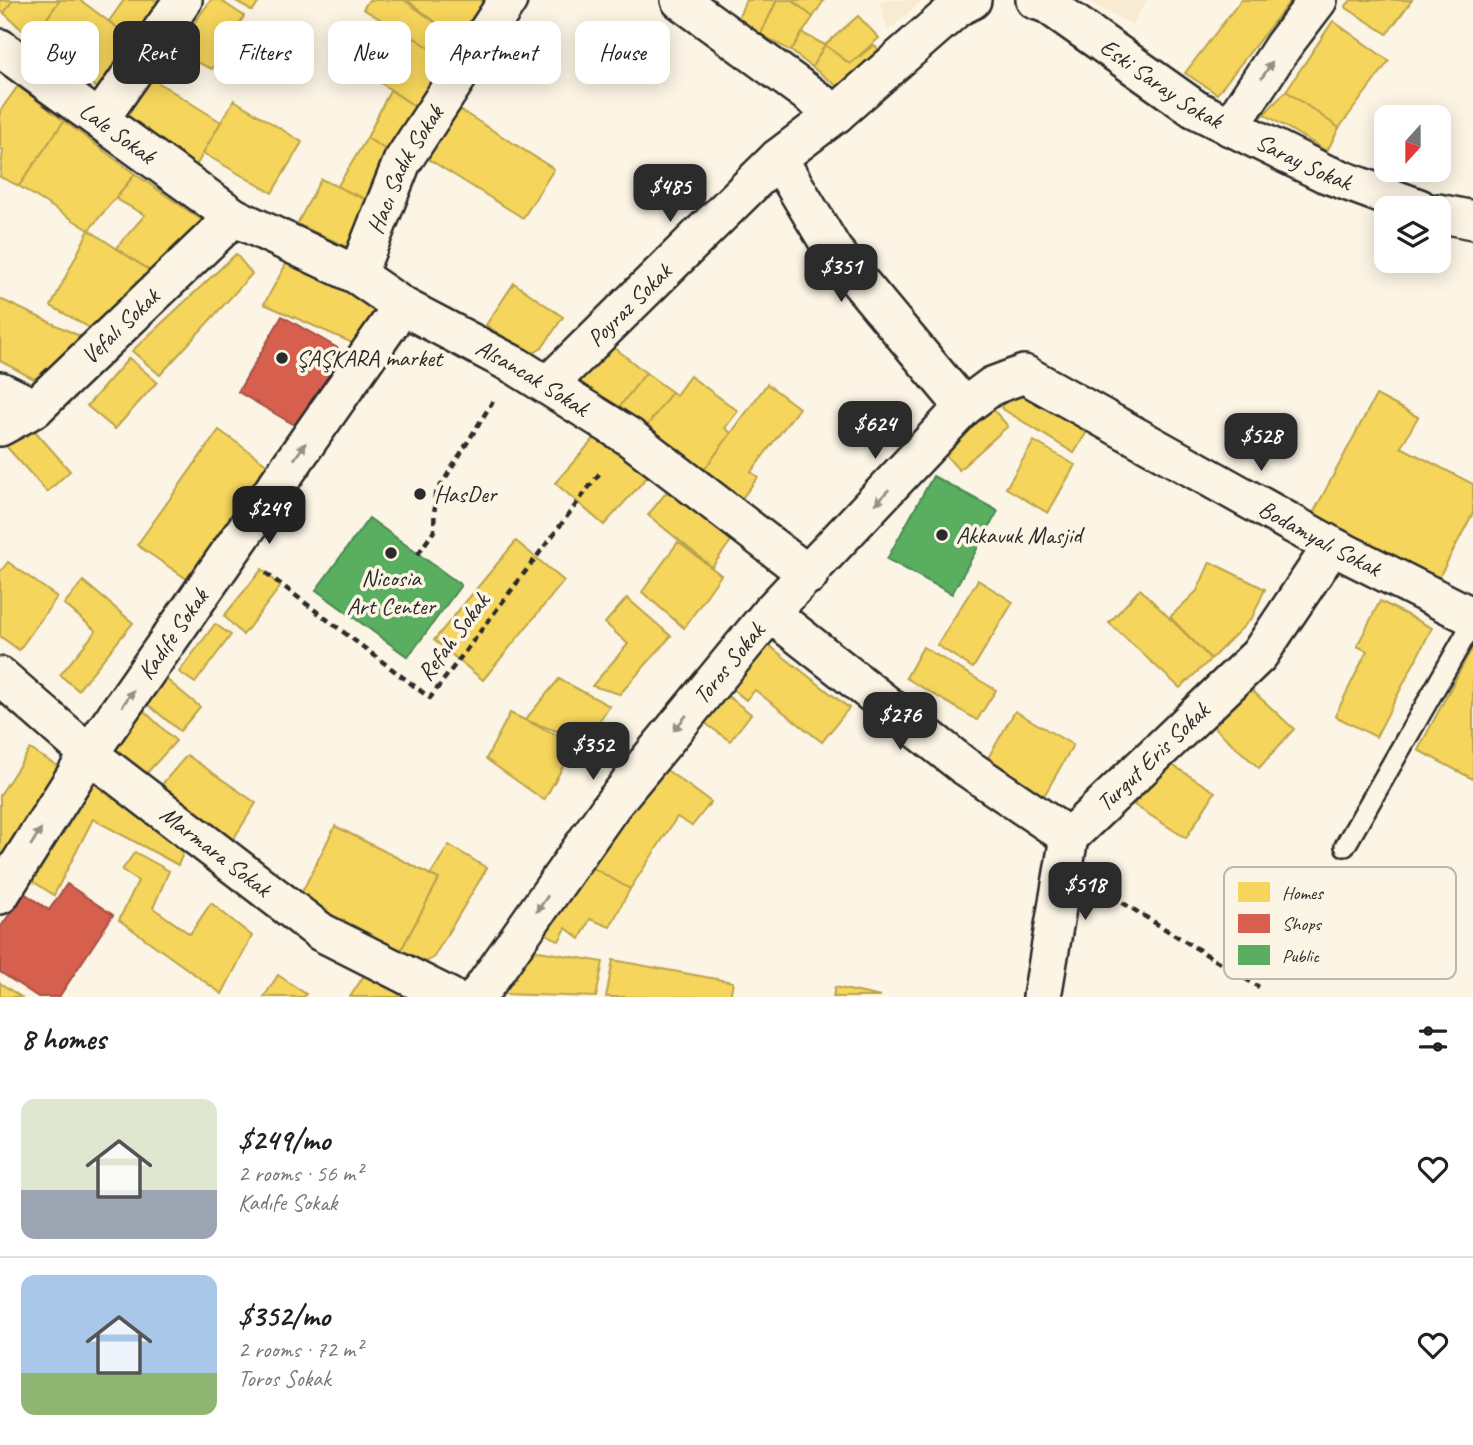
<!DOCTYPE html>
<meta charset="utf-8">
<style>
body{margin:0;font-family:Caveat,sans-serif;background:#f2f2f2;color:#222;height:100vh;display:flex;flex-direction:column;font-size:26px;white-space:nowrap}
*{box-sizing:border-box;margin:0}
p{font-size:23px;color:#767676}
.icon{flex:none;width:38px;height:38px;fill:none;stroke:currentColor;stroke-width:2;stroke-linecap:round;stroke-linejoin:round}
.map{position:relative;height:997px;overflow:hidden}
.drawer{display:flex;flex-direction:column;background:#fff;flex:1}
.drawer>*{flex:none}
.guide{position:absolute;left:21px;top:21px;width:700px;height:63px;display:flex;gap:14px}
.needle{width:46px;rotate:201deg}
.tools{position:absolute;left:1374px;top:105px;display:grid;gap:14px}
.tools a{display:grid;place-items:center;width:77px;height:77px;border-radius:14px;background:#fff;box-shadow:0 4px 18px #0003;font-size:35px}
.price{position:absolute;translate:-50% -60px;padding:0 16px;border-radius:14px;background:#2b2b2b;color:#fff;font-size:23px;line-height:46px;filter:drop-shadow(0 2px 4px #0008)}
.price::after{content:'';position:absolute;left:50%;top:42px;width:21px;height:16px;margin-left:-10px;background:inherit;clip-path:polygon(0 0,100% 0,50% 100%)}
.price.on{background:#222;color:#fff}
ul{padding:0;list-style:none}
li{display:flex;align-items:center;gap:21px;height:175px;padding:0 21px}
li+li{border-top:2px solid #e0e0e0}
li span{display:grid;place-items:center;flex:none;width:196px;height:140px;border-radius:14px;color:#555}
li>.icon{margin-inline-start:auto}
span .icon{width:84px;height:84px;fill:#fffc;stroke-width:1}
li b{font-size:30px}
h2{display:flex;justify-content:space-between;align-items:center;height:84px;padding:0 21px;font-size:30px}
.chip{padding:0 24px;border-radius:14px;background:#fff;box-shadow:0 4px 18px #0003;font-size:24px;line-height:63px}
.chip.on{background:#2b2b2b;color:#fff}
.map>svg:first-child{display:block}
.built{fill:#f8ebd1}
.homes{fill:#f6d55c;stroke:#b9a24d;stroke-width:2}
.shops{fill:#d6604d;stroke:#a35043;stroke-width:2}
.public{fill:#5aae61;stroke:#4c8751;stroke-width:2}
.lines{fill:none;stroke-linecap:round;stroke-linejoin:round}
.service-casing{stroke:#2b2b2b;stroke-width:24}
.minor-casing{stroke:#2b2b2b;stroke-width:42}
.path{stroke:#2b2b2b;stroke-width:4.5;stroke-dasharray:7 5;stroke-linecap:butt}
.service{stroke:#fcf5e5;stroke-width:19}
.minor{stroke:#fcf5e5;stroke-width:37}
.oneway{fill:#949088}
.poi-dot{fill:#2b2b2b;stroke:#fcf5e5;stroke-width:2.5}
.labels{text-anchor:middle;dominant-baseline:central;stroke-width:7;stroke-linejoin:round;paint-order:stroke}
.street-label{font-size:24px;fill:#2b2b2b;stroke:#fcf5e5}
.poi-label{font-size:24px;fill:#2b2b2b;stroke:#fcf5e5;text-anchor:start}
.key{fill:#fcf5e5;stroke:#bdb8ad;stroke-width:2}
.key-label{font-size:19px;fill:#2b2b2b}
</style>
<div class="map">
<svg width="1473" height="997" viewBox="0 0 1473 997">
<rect width="100%" height="100%" fill="#fcf5e5"/>
<filter id="ink" filterUnits="userSpaceOnUse"><feTurbulence type="fractalNoise" baseFrequency=".0143" numOctaves="2"/><feDisplacementMap in="SourceGraphic" scale="14" xChannelSelector="R" yChannelSelector="G"/><feConvolveMatrix kernelMatrix="1 2 1 2 8 2 1 2 1" color-interpolation-filters="sRGB"/></filter>
<g filter="url(#ink)">
<g class="built">
<path d="M 879,0 L 923,0 L 888,31 Z"/>
<path d="M 1086,0 L 1147,0 L 1132,25 Z"/>
</g>
<g class="homes">
<path d="M 0,0 L 13,0 L 4,13 L 0,10 Z"/>
<path d="M 13,0 L 60,0 L 32,39 L 4,13 Z"/>
<path d="M 60,0 L 80,0 L 135,41 L 100,90 L 32,39 Z"/>
<path d="M 124,0 L 163,0 L 135,41 L 109,21 Z"/>
<path d="M 211,0 L 220,0 L 244,16 L 212,69 L 173,52 Z"/>
<path d="M 234,0 L 261,0 L 252,11 Z"/>
<path d="M 369,0 L 404,0 L 446,30 L 433,50 L 363,9 Z"/>
<path d="M 407,0 L 487,0 L 467,41 L 446,30 Z"/>
<path d="M 746,0 L 777,0 L 761,34 L 736,23 Z"/>
<path d="M 777,0 L 792,0 L 813,17 L 791,51 L 761,34 Z"/>
<path d="M 792,0 L 824,0 L 813,17 Z"/>
<path d="M 1241,0 L 1291,0 L 1217,94 L 1185,73 Z"/>
<path d="M 1351,0 L 1412,0 L 1387,34 L 1345,7 Z"/>
<path d="M 858,16 L 879,38 L 850,64 L 825,45 Z"/>
<path d="M 1333,21 L 1389,61 L 1339,128 L 1286,91 Z"/>
<path d="M 446,30 L 467,41 L 451,62 L 433,50 Z"/>
<path d="M 802,33 L 825,45 L 812,67 L 791,51 Z"/>
<path d="M 391,37 L 407,49 L 415,38 L 451,62 L 420,110 L 368,74 Z"/>
<path d="M 825,45 L 850,64 L 874,45 L 888,58 L 846,93 L 812,67 Z"/>
<path d="M 151,78 L 221,122 L 196,166 L 126,114 Z"/>
<path d="M 18,86 L 64,121 L 19,186 L 0,177 L 3,150 L 0,148 L 0,111 Z"/>
<path d="M 390,90 L 420,110 L 394,155 L 367,138 Z"/>
<path d="M 1286,91 L 1339,128 L 1327,151 L 1264,114 Z"/>
<path d="M 234,100 L 302,142 L 272,193 L 203,153 Z"/>
<path d="M 454,106 L 554,169 L 523,218 L 422,155 Z"/>
<path d="M 64,121 L 135,174 L 89,230 L 19,186 Z"/>
<path d="M 367,138 L 394,155 L 368,200 L 337,187 Z"/>
<path d="M 135,174 L 206,223 L 156,275 L 116,248 L 145,215 L 116,199 Z"/>
<path d="M 321,179 L 377,205 L 356,251 L 297,224 Z"/>
<path d="M 89,230 L 156,275 L 99,333 L 51,306 Z"/>
<path d="M 236,254 L 252,274 L 160,375 L 132,351 Z"/>
<path d="M 290,257 L 377,303 L 357,345 L 264,304 Z"/>
<path d="M 514,283 L 563,317 L 542,348 L 535,352 L 525,352 L 486,325 Z"/>
<path d="M 0,299 L 86,339 L 34,379 L 0,361 Z"/>
<path d="M 605,340 L 646,373 L 616,411 L 574,376 Z"/>
<path d="M 129,358 L 157,382 L 115,429 L 87,406 Z"/>
<path d="M 646,373 L 672,392 L 646,428 L 620,406 Z"/>
<path d="M 690,376 L 738,411 L 725,428 L 731,433 L 699,477 L 641,434 L 672,392 L 676,395 Z"/>
<path d="M 1019,380 L 1091,425 L 1074,453 L 1001,408 Z"/>
<path d="M 767,384 L 799,408 L 751,472 L 758,477 L 737,505 L 699,477 Z"/>
<path d="M 1376,395 L 1418,417 L 1401,447 L 1473,484 L 1473,513 L 1434,587 L 1309,521 Z"/>
<path d="M 988,404 L 1008,426 L 959,470 L 940,449 Z"/>
<path d="M 29,424 L 70,471 L 47,492 L 5,445 Z"/>
<path d="M 219,430 L 268,465 L 187,579 L 137,545 Z"/>
<path d="M 599,433 L 648,476 L 604,525 L 555,483 Z"/>
<path d="M 1034,441 L 1075,465 L 1048,513 L 1006,488 Z"/>
<path d="M 669,489 L 733,538 L 712,567 L 648,515 Z"/>
<path d="M 516,541 L 564,581 L 483,680 L 434,640 Z"/>
<path d="M 678,542 L 721,575 L 684,628 L 642,592 Z"/>
<path d="M 8,562 L 57,597 L 19,650 L 0,636 L 0,572 Z"/>
<path d="M 1210,562 L 1265,589 L 1252,618 L 1211,659 L 1170,617 L 1197,591 Z"/>
<path d="M 262,569 L 280,587 L 243,635 L 224,616 Z"/>
<path d="M 978,580 L 1013,602 L 973,668 L 937,645 Z"/>
<path d="M 83,581 L 133,623 L 78,690 L 60,675 L 96,631 L 64,604 Z"/>
<path d="M 1140,589 L 1211,659 L 1180,688 L 1109,623 Z"/>
<path d="M 627,598 L 671,636 L 620,694 L 592,686 L 628,644 L 605,623 Z"/>
<path d="M 1380,601 L 1432,628 L 1376,737 L 1335,716 L 1367,651 L 1357,646 Z"/>
<path d="M 215,624 L 231,635 L 195,683 L 179,672 Z"/>
<path d="M 762,640 L 849,708 L 822,742 L 755,690 L 746,700 L 718,677 Z"/>
<path d="M 1473,646 L 1473,779 L 1418,750 Z"/>
<path d="M 923,647 L 996,690 L 977,720 L 906,678 Z"/>
<path d="M 166,679 L 200,707 L 180,731 L 146,703 Z"/>
<path d="M 559,679 L 610,706 L 585,741 L 525,720 Z"/>
<path d="M 1242,681 L 1294,729 L 1259,768 L 1206,720 Z"/>
<path d="M 720,690 L 751,714 L 730,741 L 698,718 Z"/>
<path d="M 143,710 L 176,741 L 145,775 L 112,745 Z"/>
<path d="M 1015,711 L 1073,745 L 1044,796 L 985,763 Z"/>
<path d="M 510,713 L 576,744 L 544,800 L 486,759 Z"/>
<path d="M 30,749 L 64,770 L 0,868 L 0,795 Z"/>
<path d="M 187,755 L 256,803 L 229,846 L 157,790 Z"/>
<path d="M 650,758 L 711,802 L 692,826 L 677,817 L 630,889 L 577,859 Z"/>
<path d="M 1163,759 L 1215,792 L 1186,838 L 1134,805 Z"/>
<path d="M 92,770 L 185,849 L 178,865 L 93,819 L 54,895 L 29,879 Z"/>
<path d="M 335,826 L 439,879 L 397,958 L 296,904 Z"/>
<path d="M 449,845 L 487,868 L 433,958 L 420,965 L 397,958 L 439,879 L 430,875 Z"/>
<path d="M 135,852 L 169,871 L 153,908 L 190,934 L 211,903 L 252,936 L 222,994 L 119,920 L 138,881 L 122,870 Z"/>
<path d="M 577,859 L 630,889 L 610,927 L 590,919 L 580,939 L 566,928 L 559,941 L 534,927 Z"/>
<path d="M 510,946 L 603,962 L 596,997 L 502,994 Z"/>
<path d="M 613,960 L 733,982 L 730,997 L 606,997 Z"/>
<path d="M 367,971 L 400,993 L 398,997 L 350,997 Z"/>
<path d="M 278,975 L 306,994 L 304,997 L 264,997 Z"/>
<path d="M 0,983 L 21,997 L 0,997 Z"/>
<path d="M 835,987 L 881,997 L 833,997 Z"/>
</g>
<g class="shops">
<path d="M 282,316 L 348,354 L 303,430 L 238,392 Z"/>
<path d="M 67,884 L 113,915 L 59,997 L 38,997 L 0,972 L 0,928 L 24,893 L 49,910 Z"/>
</g>
<g class="public">
<path d="M 933,476 L 998,511 L 952,594 L 887,559 Z"/>
<path d="M 369,518 L 461,585 L 408,657 L 316,590 Z"/>
</g>
<g class="lines">
<defs>
<path id="service" d="M 1345,846 L 1473,622"/>
<g id="minor">
<path d="M 680,0 L 836,114"/>
<path id="s1" d="M 1035,0 L 1047,4 L 1195,109 L 1324,173 L 1419,208"/>
<path id="s2" d="M 0,48 L 234,217 L 357,275 L 402,306 L 516,366 L 628,436 L 809,575"/>
<path d="M 100,119 L 183,0"/>
<path d="M 1230,127 L 1283,46 L 1318,0"/>
<path d="M 778,158 L 833,250 L 964,407"/>
<path d="M 1438,213 L 1473,220"/>
<path id="s3" d="M 357,275 L 402,162 L 508,0"/>
<path id="s4" d="M 548,385 L 778,158 L 836,114 L 958,7 L 972,0"/>
<path d="M 0,391 L 35,408"/>
<path id="s5" d="M 0,427 L 35,408 L 234,217"/>
<path d="M 770,613 L 963,765 L 1069,837"/>
<path id="s6" d="M 0,676 L 89,754 L 321,932 L 450,997"/>
<path id="s7" d="M 0,895 L 89,754 L 402,306"/>
<path id="s8" d="M 477,997 L 612,805 L 770,613 L 964,407 L 992,386 L 1024,374 L 1332,546 L 1473,617"/>
<path id="s9" d="M 1042,997 L 1069,837 L 1259,655 L 1332,546"/>
</g>
</defs>
<use href="#service" class="service-casing"/>
<use href="#minor" class="minor-casing"/>
<g class="path">
<path d="M 418,554 L 434,531 L 435,495 L 493,401"/>
<path d="M 266,573 L 430,698 L 602,470"/>
<path d="M 1102,890 L 1259,987"/>
</g>
<use href="#service" class="service"/>
<use href="#minor" class="minor"/>
</g>
<defs><path id="oneway-solid" d="M-6-.8H1V-3.2L6.5 0L1 3.2V.8H-6Z" transform="scale(1.75)"/></defs>
<g class="oneway">
<use href="#oneway-solid" transform="translate(1267 70) rotate(-57)"/>
<use href="#oneway-solid" transform="translate(300 451) rotate(-55)"/>
<use href="#oneway-solid" transform="translate(882 497) rotate(133)"/>
<use href="#oneway-solid" transform="translate(128 698) rotate(-55)"/>
<use href="#oneway-solid" transform="translate(680 723) rotate(130)"/>
<use href="#oneway-solid" transform="translate(36 837) rotate(-58)"/>
<use href="#oneway-solid" transform="translate(542 904) rotate(125)"/>
</g>
</g>
<g class="poi-dot">
<circle cx="282" cy="358" r="7"/>
<circle cx="420" cy="494" r="7"/>
<circle cx="942" cy="535" r="7"/>
<circle cx="391" cy="553" r="7"/>
</g>
<g class="labels">
<g class="street-label">
<text stroke="none"><textPath href="#s1" startOffset="152">Eski Saray Sokak</textPath></text>
<text stroke="none"><textPath href="#s2" startOffset="145">Lale Sokak</textPath></text>
<text stroke="none"><textPath href="#s1" startOffset="315">Saray Sokak</textPath></text>
<text stroke="none"><textPath href="#s3" startOffset="116">Hacı Sadık Sokak</textPath></text>
<text stroke="none"><textPath href="#s4" startOffset="114">Poyraz Sokak</textPath></text>
<text stroke="none"><textPath href="#s5" startOffset="158">Vefalı Sokak</textPath></text>
<text stroke="none"><textPath href="#s2" startOffset="628">Alsancak Sokak</textPath></text>
<text stroke="none"><textPath href="#s8" startOffset="1174">Bodamyalı Sokak</textPath></text>
<text stroke="none"><textPath href="#s7" startOffset="313">Kadıfe Sokak</textPath></text>
<text transform="translate(453 637) rotate(-53)">Refah Sokak</text>
<text stroke="none"><textPath href="#s8" startOffset="418">Toros Sokak</textPath></text>
<text stroke="none"><textPath href="#s9" startOffset="278">Turgut Eris Sokak</textPath></text>
<text stroke="none"><textPath href="#s6" startOffset="278">Marmara Sokak</textPath></text>
</g>
<g class="poi-label">
<text x="296" y="358">ŞAŞKARA market</text>
<text x="434" y="494">HasDer</text>
<text x="956" y="535">Akkavuk Masjid</text>
<text x="391" y="578" text-anchor="middle">Nicosia<tspan x="391" dy="28">Art Center</tspan></text>
</g>
</g>
<rect x="1224" y="867" width="232" height="112" rx="10" class="key"/>
<rect x="1238" y="882" width="32" height="20" fill="#f6d55c"/>
<rect x="1238" y="914" width="32" height="19" fill="#d6604d"/>
<rect x="1238" y="945" width="32" height="20" fill="#5aae61"/>
<g class="key-label">
<text x="1282" y="899">Homes</text>
<text x="1282" y="930">Shops</text>
<text x="1282" y="962">Public</text>
</g>
</svg>
<div class="tools">
<a><svg class="needle" viewBox="-14 -14 28 28"><path d="M0-13l5 13h-10z" fill="#e53935"/><path d="M0 13l5-13h-10z" fill="#767676"/></svg></a>
<a><svg class="icon" aria-label="layers" viewBox="0 0 24 24"><path d="M12 4l9 5-9 5-9-5zM3 14l9 5 9-5"/></svg></a>
</div>
<b class="price" style="left:670px;top:224px">$485</b>
<b class="price" style="left:841px;top:304px">$351</b>
<b class="price" style="left:875px;top:461px">$624</b>
<b class="price" style="left:1261px;top:473px">$528</b>
<b class="price on" style="left:269px;top:546px">$249</b>
<b class="price" style="left:900px;top:752px">$276</b>
<b class="price" style="left:593px;top:782px">$352</b>
<b class="price" style="left:1085px;top:922px">$518</b>
<div class="guide">
<a class="chip">Buy</a>
<a class="chip on">Rent</a>
<a class="chip">Filters</a>
<a class="chip">New</a>
<a class="chip">Apartment</a>
<a class="chip">House</a>
</div>
</div>
<section class="drawer">
<h2>8 homes<svg class="icon" aria-label="filters" viewBox="0 0 24 24"><path d="M4 7h16M4 17h16"/><circle cx="9" cy="7" r="2"/><circle cx="15" cy="17" r="2"/></svg></h2>
<ul>
<li><span style="background:linear-gradient(#dfe7d0 65%,#9aa5b1 0)"><svg class="icon" aria-label="home" viewBox="0 0 24 24"><path d="M3 11l9-7 9 7M6 9v11h12V9"/></svg></span><div><b>$249/mo</b><p>2 rooms · 56 m²</p><p>Kadıfe Sokak</p></div><svg class="icon" aria-label="heart" viewBox="0 0 24 24"><path d="M12 20l-8-8c-3-5 5-10 8-4 3-6 11-1 8 4z"/></svg></li>
<li><span style="background:linear-gradient(#a9c7e8 70%,#8fb573 0)"><svg class="icon" aria-label="home" viewBox="0 0 24 24"><path d="M3 11l9-7 9 7M6 9v11h12V9"/></svg></span><div><b>$352/mo</b><p>2 rooms · 72 m²</p><p>Toros Sokak</p></div><svg class="icon" aria-label="heart" viewBox="0 0 24 24"><path d="M12 20l-8-8c-3-5 5-10 8-4 3-6 11-1 8 4z"/></svg></li>
</ul>
</section>
